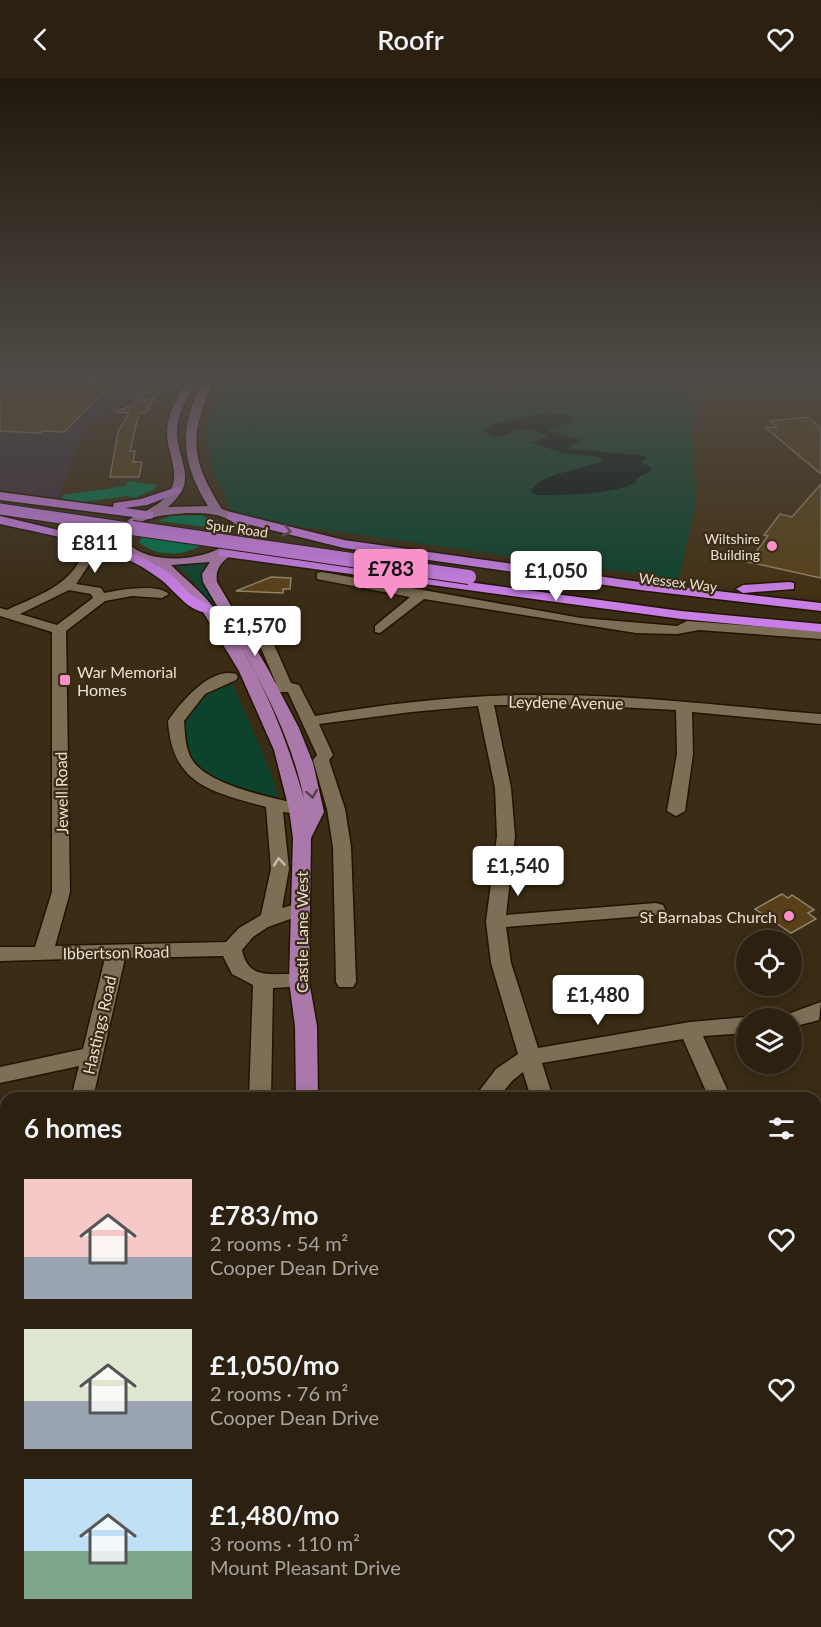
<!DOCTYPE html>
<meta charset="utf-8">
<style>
body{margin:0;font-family:Lato,sans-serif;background:#342919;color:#f1f3f6;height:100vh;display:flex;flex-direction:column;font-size:22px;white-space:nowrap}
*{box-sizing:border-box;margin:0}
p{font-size:20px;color:#a6a39f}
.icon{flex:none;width:33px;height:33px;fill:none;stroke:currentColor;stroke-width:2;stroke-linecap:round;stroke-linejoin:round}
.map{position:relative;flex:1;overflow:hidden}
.panel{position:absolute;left:0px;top:1014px;width:822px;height:536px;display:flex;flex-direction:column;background:#2c2110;border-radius:18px 18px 0 0;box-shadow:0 3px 15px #0003,0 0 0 2px #483e30}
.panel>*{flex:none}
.fabs{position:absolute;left:736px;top:852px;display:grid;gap:12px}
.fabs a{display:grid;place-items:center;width:66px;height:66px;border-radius:50%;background:#2c2110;box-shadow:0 3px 15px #0003,0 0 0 2px #483e30;font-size:30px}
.price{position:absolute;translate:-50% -51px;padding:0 14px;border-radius:6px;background:#fff;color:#222;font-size:20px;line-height:39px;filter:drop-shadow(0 2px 3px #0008)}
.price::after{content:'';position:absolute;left:50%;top:36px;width:18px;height:14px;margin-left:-9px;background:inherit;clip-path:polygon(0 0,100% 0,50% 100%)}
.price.active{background:#f890ca;color:#111}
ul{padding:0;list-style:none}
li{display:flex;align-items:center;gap:18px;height:150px;padding:0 24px}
li span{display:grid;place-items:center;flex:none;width:168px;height:120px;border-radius:0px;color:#555}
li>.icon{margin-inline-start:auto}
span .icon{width:72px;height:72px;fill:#fffc;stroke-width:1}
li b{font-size:26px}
h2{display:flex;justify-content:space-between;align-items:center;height:72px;padding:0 24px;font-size:26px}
header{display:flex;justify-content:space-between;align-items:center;height:78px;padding:0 24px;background:#2c2110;font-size:27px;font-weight:600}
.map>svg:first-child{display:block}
.built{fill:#423012}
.medical{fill:#3d3140}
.green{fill:#0d432d}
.forest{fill:#00734c}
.water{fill:#071719}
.building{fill:#584118;stroke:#93836a;stroke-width:1.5}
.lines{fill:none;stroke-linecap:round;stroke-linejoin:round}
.minor-casing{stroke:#201400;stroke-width:3}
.major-casing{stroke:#201400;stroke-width:3}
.highway-casing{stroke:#201400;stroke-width:3}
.minor{fill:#7d6e55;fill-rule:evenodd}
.major{fill:#aa78ab;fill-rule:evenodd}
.highway{fill:#c87ee5;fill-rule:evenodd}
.highway-bridge-far1-casing{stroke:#201400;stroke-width:13;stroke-linecap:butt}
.highway-bridge-casing{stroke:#201400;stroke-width:16;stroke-linecap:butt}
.highway-bridge-far1{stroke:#c87ee5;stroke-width:11}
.highway-bridge{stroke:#c87ee5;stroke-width:14}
.oneway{stroke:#6c495e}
.oneway2{stroke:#563f3a}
.oneway3{stroke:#c9beac}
.poi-dot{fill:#f890ca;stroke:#3a2c15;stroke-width:2}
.labels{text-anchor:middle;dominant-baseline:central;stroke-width:4.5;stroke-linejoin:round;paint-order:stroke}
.far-street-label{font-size:14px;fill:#e9e0d2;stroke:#3a2c15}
.far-poi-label{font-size:14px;fill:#e9e0d2;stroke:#3a2c15;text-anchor:end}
.poi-label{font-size:16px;fill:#e9e0d2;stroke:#3a2c15;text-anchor:start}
.street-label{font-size:16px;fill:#e9e0d2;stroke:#3a2c15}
</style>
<header><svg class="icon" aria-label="back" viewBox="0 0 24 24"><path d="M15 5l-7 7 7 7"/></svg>Roofr<svg class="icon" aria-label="heart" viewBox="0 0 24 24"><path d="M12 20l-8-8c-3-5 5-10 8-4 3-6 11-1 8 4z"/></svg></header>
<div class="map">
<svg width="821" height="1549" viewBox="0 0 821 1549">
<rect width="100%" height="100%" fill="#3a2c15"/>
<path class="built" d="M 685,304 L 821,304 L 821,521 L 679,502 L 696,423 L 691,330 Z"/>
<path class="medical" d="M 0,304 L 177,304 L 172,310 L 105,333 L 87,346 L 58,420 L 0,412 Z"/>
<g class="green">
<path d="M 225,304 L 685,304 L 691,330 L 696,423 L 679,502 L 254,442 L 231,432 L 211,386 L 206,349 Z"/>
<path d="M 215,482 L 205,490 L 203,496 L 218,530 L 213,531 L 194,504 L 175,486 Z"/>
<path d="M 230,601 L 266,682 L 281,724 C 240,708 171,699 184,638 L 208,612 Z"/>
</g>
<g class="forest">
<path d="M 128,403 L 157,407 L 153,412 L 134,420 L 127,418 L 75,425 L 60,422 L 63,417 L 126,408 Z"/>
<path d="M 201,437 L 220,444 L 223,451 L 158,443 L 170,438 Z"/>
<path d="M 144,457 L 202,466 C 186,479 155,479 139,464 Z"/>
</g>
<path class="water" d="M 547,335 L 565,336 L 572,341 L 568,345 L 546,352 L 581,362 L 566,371 L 641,377 L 647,380 L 641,384 L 651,389 L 651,393 L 637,400 L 636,405 C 608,417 567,417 536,417 L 531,413 C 539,395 586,391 603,383 L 599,379 L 563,375 L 531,365 L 548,358 C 541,356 531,351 524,351 C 512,350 498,367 483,352 L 494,346 Z"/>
<g class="building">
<path d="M 0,304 L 95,304 L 93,306 L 111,306 L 64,354 L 43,353 L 40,355 L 0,353 Z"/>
<path d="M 139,316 L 143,317 L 141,324 L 154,320 L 146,335 L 139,335 L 130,373 L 135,373 L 133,384 L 142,384 L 139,399 L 110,399 L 118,354 L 129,335 L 115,334 L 133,327 Z"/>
<path d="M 808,339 L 821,350 L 821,396 L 766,350 L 777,349 L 770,343 Z"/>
<path d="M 821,406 L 821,500 L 748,484 L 768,458 L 764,457 L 780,436 L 792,439 Z"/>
<path d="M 271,499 L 291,500 L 290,511 L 283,511 L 283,515 L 236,513 Z"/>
<path d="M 782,816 L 788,820 L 792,817 L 814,832 L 808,835 L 816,841 L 791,855 L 755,831 Z"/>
</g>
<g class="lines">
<defs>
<g id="minor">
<path d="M 83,471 L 88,472 L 92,482 L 76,506 L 101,510 L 104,515 C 120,512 156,505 169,516 L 162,520 L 132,518 L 105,523 L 66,553 L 70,814 L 55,868 L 226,864 L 239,850 L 261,837 L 271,791 L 266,729 C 212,714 172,707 168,643 C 181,624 210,589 236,596 L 238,599 L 236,602 L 205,616 L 184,643 C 185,655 185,669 191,680 C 206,708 275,720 304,727 L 307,731 L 298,736 L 283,734 L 289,791 L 282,830 L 300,825 L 307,827 L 309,831 L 307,835 L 268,849 L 253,859 L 242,872 C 249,908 281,891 306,898 L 309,903 L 306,908 L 273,910 L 271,1020 L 249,1020 L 253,907 L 232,896 L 223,878 L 125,880 L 93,1020 L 71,1020 L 79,988 L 0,1005 L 0,989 L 83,971 L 105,880 L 0,883 L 0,869 L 35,869 L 52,814 L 52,554 L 0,538 L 0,530 L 7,532 C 34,519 65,510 80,482 L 77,475 ZM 69,512 L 91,516 L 93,520 L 57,547 L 20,536 Z"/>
<path d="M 322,494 L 581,540 L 677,548 L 687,543 L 821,553 L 821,561 L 699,552 L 677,556 L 636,555 L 424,521 L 380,555 L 375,554 L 375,548 L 410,519 L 317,501 L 317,495 Z"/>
<path d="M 254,533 L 261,537 L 291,605 L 299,607 L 315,638 C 391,625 469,616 547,617 C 639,617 730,629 821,636 L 821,646 L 692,634 L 693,676 L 685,733 L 676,738 L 667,733 L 677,676 L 676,632 L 579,627 L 494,627 L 511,710 L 515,758 L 506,837 L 656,825 L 663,827 L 665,831 L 663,835 L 656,837 L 506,849 L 511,885 L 538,970 L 690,944 L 747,939 L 751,940 L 747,940 L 747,955 L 703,958 L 731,1020 L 709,1020 L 683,961 L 542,985 L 553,1020 L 531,1020 L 523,994 L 512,1003 L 498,1020 L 474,1020 L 496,991 L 518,976 L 491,885 L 486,844 L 497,758 L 495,710 L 478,628 L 411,634 L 319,646 L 333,677 L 329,682 L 345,731 L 351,769 L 356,904 L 353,909 L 339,909 L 336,904 L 333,769 L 327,731 L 313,682 L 317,677 L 288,614 L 270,614 L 262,609 L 265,606 L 276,605 L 249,542 L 230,543 L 223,539 L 230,535 Z"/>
<path d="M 821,924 L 819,942 L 792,949 L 792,940 L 782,940 L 785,937 Z"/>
<path d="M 6,1080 L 6,1098 L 0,1099 L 0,1081 Z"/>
<path d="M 816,1203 L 821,1205 L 821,1233 L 816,1232 Z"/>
<path d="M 6,1269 L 6,1293 L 0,1295 L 0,1271 Z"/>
<path d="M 821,1293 L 821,1319 L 816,1320 L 816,1294 Z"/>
<rect x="48" y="1544" width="32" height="5"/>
<path d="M 726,1544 L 759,1544 L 761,1549 L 728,1549 Z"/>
</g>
<g id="major">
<path d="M 186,304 L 196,304 C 187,321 176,337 177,357 C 180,389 198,403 168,429 L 208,428 C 181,385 178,349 203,304 L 213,304 C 190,358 189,379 222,431 L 239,437 L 252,451 C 249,457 247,463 243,468 C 231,479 214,484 217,504 L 268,591 L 299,650 L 313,685 L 324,734 L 311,760 L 309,903 L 317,948 L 318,1020 L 296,1020 L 295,948 L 289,903 L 293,760 L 289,731 L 274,672 L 239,593 L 203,534 L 155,486 L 127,478 L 115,463 C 115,436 157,437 170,413 C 181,396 167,374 167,355 C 167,336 177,321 186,304 ZM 187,435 C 206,435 227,435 240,451 C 224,483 152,491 128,465 L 127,457 C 139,437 167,437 187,435 ZM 210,484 L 202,496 L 203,504 C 243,573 288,642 304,721 C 285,654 257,585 214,530 C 202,514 185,501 171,487 Z"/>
<path d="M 393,1544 L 425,1544 L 426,1549 L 394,1549 Z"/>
</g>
<g id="highway">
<path d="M 177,409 L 181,410 L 181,414 L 147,427 L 125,430 L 153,434 L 153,440 L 149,441 L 0,422 L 0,414 L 113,429 L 114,425 L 141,421 Z"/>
<path d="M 231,434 L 344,462 L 640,504 L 821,525 L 821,533 L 640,512 L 344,470 L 227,441 L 227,435 Z"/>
<path d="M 0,438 L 104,463 L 148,482 L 171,496 L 190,516 L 215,531 L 213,534 C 191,539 175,512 160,501 C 116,467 53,458 0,446 Z"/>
<path d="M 224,471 L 681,533 L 821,546 L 821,554 L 681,541 L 219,478 L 219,472 Z"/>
<path d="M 789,504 L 794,505 L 794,511 L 743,515 L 736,511 L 743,507 Z"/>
</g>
</defs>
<use href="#minor" class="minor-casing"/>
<use href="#major" class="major-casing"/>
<use href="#highway" class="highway-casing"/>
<use href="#minor" class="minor"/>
<use href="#major" class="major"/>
<use href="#highway" class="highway"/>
<defs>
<path id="highway-bridge-far1" d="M 0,431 L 142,452"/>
<path id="highway-bridge" d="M 132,450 L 469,499"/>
</defs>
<use href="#highway-bridge-far1" class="highway-bridge-far1-casing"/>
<use href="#highway-bridge" class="highway-bridge-casing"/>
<use href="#highway-bridge-far1" class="highway-bridge-far1"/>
<use href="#highway-bridge" class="highway-bridge"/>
</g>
<defs><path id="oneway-chevron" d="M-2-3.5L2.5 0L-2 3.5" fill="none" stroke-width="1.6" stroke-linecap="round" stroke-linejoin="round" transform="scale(1.5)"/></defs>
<use class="oneway" href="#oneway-chevron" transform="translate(287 453) rotate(13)"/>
<use class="oneway2" href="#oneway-chevron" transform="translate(312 716) rotate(80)"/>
<use class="oneway3" href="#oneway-chevron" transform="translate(279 784) rotate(-95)"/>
<linearGradient id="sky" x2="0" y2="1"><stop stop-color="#20180c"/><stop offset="0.58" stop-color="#4f4b46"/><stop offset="1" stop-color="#4f4b46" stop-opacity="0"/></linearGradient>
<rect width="821" height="520" fill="url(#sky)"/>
<g class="poi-dot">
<circle cx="772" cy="468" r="6"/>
<rect x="59" y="596" width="12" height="12" rx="3"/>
<circle cx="789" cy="838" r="6"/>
</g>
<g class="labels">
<g class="far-street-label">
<text transform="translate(237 450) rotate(8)">Spur Road</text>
<text transform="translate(678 504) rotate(7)">Wessex Way</text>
</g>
<g class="far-poi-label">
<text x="760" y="460">Wiltshire<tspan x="760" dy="16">Building</tspan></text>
</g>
<g class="poi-label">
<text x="77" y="593">War Memorial<tspan x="77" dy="18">Homes</tspan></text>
<text x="777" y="838" text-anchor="end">St Barnabas Church</text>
</g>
<g class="street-label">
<text transform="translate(566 624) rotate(1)">Leydene Avenue</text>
<text transform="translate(61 715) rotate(-91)">Jewell Road</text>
<text transform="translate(301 854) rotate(-90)">Castle Lane West</text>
<text transform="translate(116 874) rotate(-1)">Ibbertson Road</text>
<text transform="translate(99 947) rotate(-77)">Hastings Road</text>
</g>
</g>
</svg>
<div class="fabs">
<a><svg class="icon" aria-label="locate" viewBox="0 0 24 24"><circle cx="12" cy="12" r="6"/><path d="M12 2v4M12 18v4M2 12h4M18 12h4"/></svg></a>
<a><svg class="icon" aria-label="layers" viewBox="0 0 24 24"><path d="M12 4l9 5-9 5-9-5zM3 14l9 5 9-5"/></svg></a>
</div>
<b class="price" style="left:95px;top:496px">£811</b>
<b class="price active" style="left:391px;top:522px">£783</b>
<b class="price" style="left:556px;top:524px">£1,050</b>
<b class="price" style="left:255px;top:579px">£1,570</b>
<b class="price" style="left:518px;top:819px">£1,540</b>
<b class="price" style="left:598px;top:948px">£1,480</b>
<section class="panel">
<h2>6 homes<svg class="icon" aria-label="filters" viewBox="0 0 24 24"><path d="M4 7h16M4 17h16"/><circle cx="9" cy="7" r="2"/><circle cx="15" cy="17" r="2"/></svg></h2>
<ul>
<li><span style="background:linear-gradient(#f6c9c9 65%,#9aa5b1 0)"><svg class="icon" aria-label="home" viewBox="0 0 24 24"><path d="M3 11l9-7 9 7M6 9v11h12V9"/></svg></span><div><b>£783/mo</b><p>2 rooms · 54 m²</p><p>Cooper Dean Drive</p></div><svg class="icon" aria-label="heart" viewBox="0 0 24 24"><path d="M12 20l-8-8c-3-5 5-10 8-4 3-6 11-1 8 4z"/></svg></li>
<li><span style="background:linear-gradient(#dfe7d0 60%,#9aa5b1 0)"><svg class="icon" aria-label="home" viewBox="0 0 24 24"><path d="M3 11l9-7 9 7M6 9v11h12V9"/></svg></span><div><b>£1,050/mo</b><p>2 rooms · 76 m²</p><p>Cooper Dean Drive</p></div><svg class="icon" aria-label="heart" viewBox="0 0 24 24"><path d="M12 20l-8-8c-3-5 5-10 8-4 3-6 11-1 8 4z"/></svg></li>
<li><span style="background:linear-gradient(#bfe0f5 60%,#7fa58c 0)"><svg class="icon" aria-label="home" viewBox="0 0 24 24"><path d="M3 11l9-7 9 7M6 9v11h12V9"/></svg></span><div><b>£1,480/mo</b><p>3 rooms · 110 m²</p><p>Mount Pleasant Drive</p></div><svg class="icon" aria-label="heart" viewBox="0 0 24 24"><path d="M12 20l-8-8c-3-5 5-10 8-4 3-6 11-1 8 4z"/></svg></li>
</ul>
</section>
</div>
